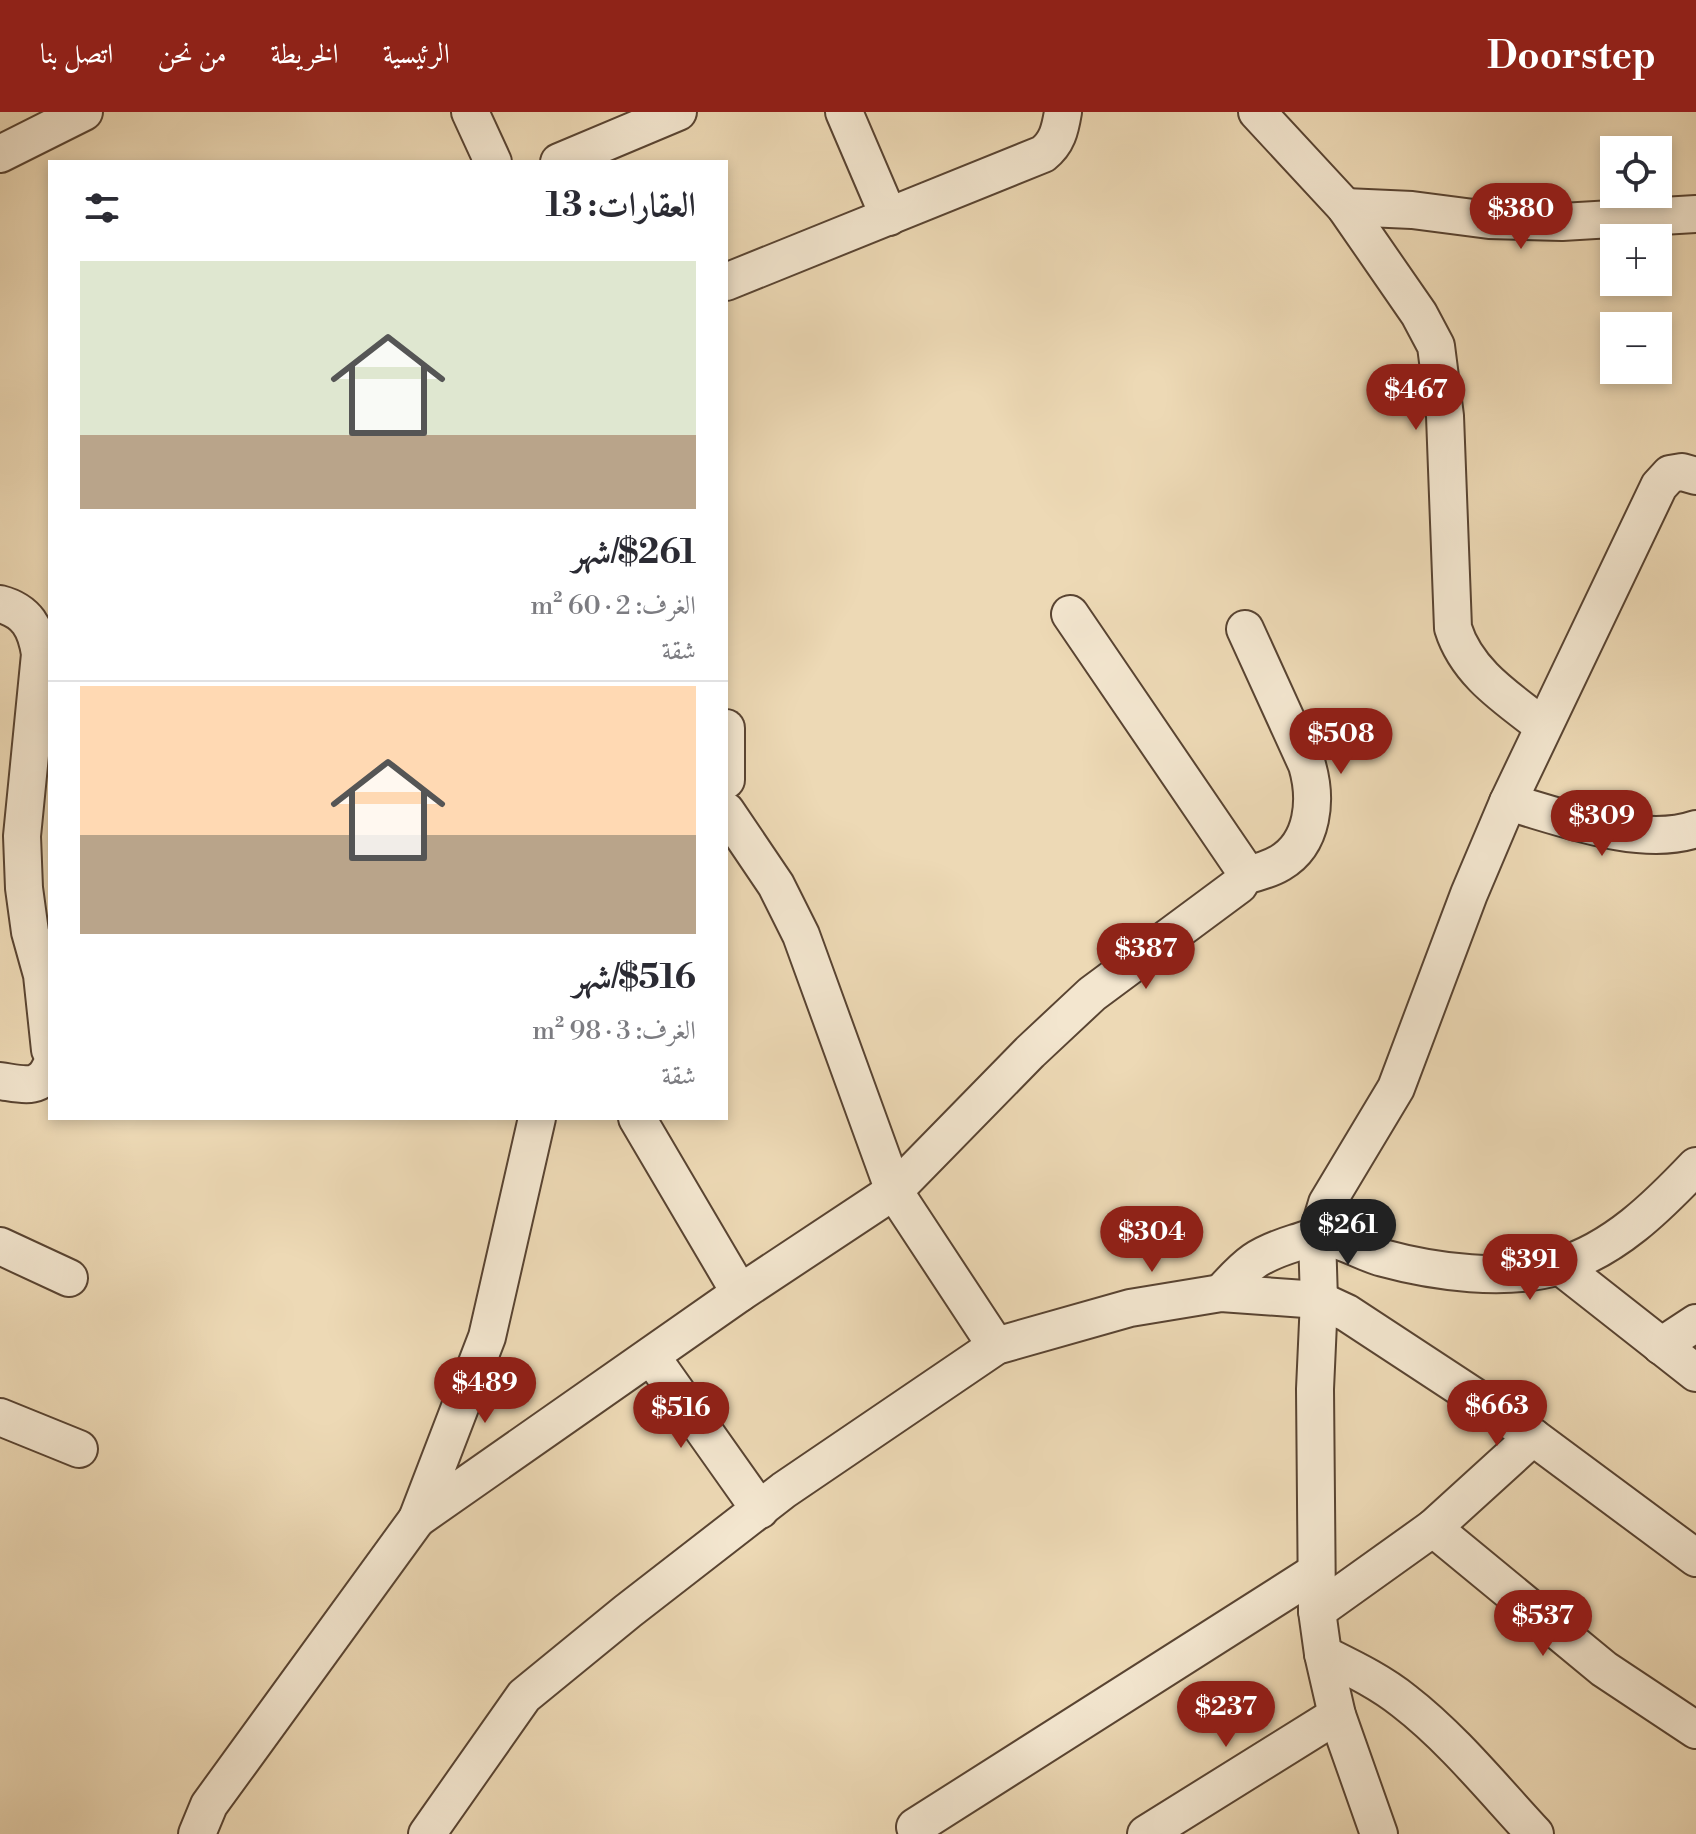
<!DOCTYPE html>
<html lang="ar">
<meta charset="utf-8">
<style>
body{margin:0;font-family:"Libre Bodoni",Amiri,serif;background:#f7f7f7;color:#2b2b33;direction:rtl;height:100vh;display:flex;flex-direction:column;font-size:30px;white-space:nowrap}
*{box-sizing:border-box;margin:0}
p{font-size:26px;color:#7c7c81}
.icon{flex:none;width:44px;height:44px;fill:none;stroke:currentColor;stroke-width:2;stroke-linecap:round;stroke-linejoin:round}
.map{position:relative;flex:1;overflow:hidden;direction:ltr}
.details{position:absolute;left:48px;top:48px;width:680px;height:960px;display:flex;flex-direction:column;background:#fff;border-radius:0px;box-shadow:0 4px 12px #0003;direction:rtl}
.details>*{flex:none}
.controls{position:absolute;left:1600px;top:24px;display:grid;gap:16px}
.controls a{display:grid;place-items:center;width:72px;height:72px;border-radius:0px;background:#fff;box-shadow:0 4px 12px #0003;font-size:40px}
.price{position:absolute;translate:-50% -68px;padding:0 18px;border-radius:28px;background:#8f2418;color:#fff;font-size:26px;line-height:52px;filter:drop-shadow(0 2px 4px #0008)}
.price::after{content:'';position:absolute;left:50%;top:48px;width:24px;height:18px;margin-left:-12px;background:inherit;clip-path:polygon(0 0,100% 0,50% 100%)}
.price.current{background:#222;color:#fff}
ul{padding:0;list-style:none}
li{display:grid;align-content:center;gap:16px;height:424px;padding:0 32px}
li+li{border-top:2px solid #e1e1e2}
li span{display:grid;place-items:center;height:248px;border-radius:0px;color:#555}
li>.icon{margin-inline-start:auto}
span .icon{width:144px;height:144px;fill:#fffc;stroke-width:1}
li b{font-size:34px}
h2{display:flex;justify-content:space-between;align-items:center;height:96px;padding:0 32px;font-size:34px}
header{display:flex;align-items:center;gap:48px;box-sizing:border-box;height:112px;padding:0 40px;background:#8f2418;color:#fff}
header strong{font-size:38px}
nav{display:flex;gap:44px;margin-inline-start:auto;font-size:28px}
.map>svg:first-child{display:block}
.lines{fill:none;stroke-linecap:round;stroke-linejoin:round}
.minor-casing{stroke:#594432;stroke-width:40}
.minor{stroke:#f3e6cf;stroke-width:36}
</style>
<header>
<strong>Doorstep</strong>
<nav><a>الرئيسية</a><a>الخريطة</a><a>من نحن</a><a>اتصل بنا</a></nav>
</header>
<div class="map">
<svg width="1696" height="1722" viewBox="0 0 1696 1722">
<rect width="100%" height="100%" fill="#edd9b5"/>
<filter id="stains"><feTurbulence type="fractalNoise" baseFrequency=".0025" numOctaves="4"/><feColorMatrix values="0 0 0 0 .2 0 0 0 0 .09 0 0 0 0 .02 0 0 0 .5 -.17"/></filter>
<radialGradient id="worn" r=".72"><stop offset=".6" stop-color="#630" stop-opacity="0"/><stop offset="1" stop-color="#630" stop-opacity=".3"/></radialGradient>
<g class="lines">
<defs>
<g id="minor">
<path d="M 470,0 L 493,50"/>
<path d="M 844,0 L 889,105"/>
<path d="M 1257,0 L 1345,95 L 1419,202 L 1436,234 L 1445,304 L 1453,516 C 1467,561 1507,586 1543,614"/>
<path d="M 0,42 L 84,0"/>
<path d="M 559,50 L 678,0"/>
<path d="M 1345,95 L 1412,98 L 1489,108 L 1562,110 L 1696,102"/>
<path d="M 726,170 L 1043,42 C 1057,31 1060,18 1063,0"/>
<path d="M 0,492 C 27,499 36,516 40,542 L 22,724 L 24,776 L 30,820 L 42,863 L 50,938"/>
<path d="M 726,616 L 726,668"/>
<path d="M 1508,690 C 1562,705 1641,736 1696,717"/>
<path d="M 726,699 L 776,773 L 801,823 L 894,1079 L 996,1234"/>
<path d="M 1244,764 C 1256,761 1270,757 1280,751 C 1314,731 1317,687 1307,653 L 1245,517"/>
<path d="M 0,969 C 21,972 39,979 50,956"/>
<path d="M 537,1006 L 487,1225 L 417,1407 L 740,1181 L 894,1079 L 1030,940 L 1092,882 L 1239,773 L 1244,764 L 1241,753 L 1070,502"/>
<path d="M 637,1006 L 740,1181"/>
<path d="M 0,1134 L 69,1166"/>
<path d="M 1560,1154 L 1696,1261"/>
<path d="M 1221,1181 C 1248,1151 1257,1143 1295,1131 C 1303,1129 1312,1124 1319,1125 C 1342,1126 1361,1140 1383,1146 C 1434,1160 1507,1170 1559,1154 C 1614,1138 1658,1094 1696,1054"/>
<path d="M 1661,1234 L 1696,1211"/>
<path d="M 651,1244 L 760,1398"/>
<path d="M 0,1305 L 79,1337"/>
<path d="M 1433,1416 L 1604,1557 L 1696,1618"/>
<path d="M 1317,1499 L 1433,1416 L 1533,1325"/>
<path d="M 1323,1542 C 1351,1556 1379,1569 1404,1589 C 1452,1626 1494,1678 1535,1722"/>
<path d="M 915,1715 L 1316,1460"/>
<path d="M 197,1722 L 209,1693 L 417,1407"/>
<path d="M 427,1722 L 524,1584 L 628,1499 L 784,1378 L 996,1234 L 1130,1196 L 1221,1181 L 1319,1188 L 1347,1201 L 1510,1308 L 1696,1446"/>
<path d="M 1146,1722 L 1337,1603"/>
<path d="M 1379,1722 L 1337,1603 L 1323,1542 L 1317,1499 L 1315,1277 L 1319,1188 L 1317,1124 L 1327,1091 L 1396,976 L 1469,782 L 1508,690 L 1659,374 L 1670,362 L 1682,360 L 1696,364"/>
</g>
</defs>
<use href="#minor" class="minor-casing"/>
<use href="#minor" class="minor"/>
</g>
<rect width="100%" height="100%" filter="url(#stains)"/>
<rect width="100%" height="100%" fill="url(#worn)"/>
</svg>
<div class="controls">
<a><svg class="icon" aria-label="locate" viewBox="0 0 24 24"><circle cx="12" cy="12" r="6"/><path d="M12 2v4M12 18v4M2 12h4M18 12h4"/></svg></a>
<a>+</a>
<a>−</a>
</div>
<b class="price" style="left:1521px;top:139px">$380</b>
<b class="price" style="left:1416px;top:320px">$467</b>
<b class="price" style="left:1341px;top:664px">$508</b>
<b class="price" style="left:1602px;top:746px">$309</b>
<b class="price" style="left:1146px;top:879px">$387</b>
<b class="price current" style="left:1348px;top:1155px">$261</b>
<b class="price" style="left:1152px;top:1162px">$304</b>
<b class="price" style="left:1530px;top:1190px">$391</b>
<b class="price" style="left:485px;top:1313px">$489</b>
<b class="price" style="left:1497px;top:1336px">$663</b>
<b class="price" style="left:681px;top:1338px">$516</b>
<b class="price" style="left:1543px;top:1546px">$537</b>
<b class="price" style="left:1226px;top:1637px">$237</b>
<section class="details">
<h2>العقارات: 13<svg class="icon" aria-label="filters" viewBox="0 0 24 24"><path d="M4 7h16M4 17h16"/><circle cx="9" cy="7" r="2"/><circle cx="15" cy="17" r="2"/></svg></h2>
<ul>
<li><span style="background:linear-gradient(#dfe7d0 70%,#b9a48a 0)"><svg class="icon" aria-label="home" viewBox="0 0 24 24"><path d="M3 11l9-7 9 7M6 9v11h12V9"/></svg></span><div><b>$261/شهر</b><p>الغرف: 2 · 60 m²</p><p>شقة</p></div></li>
<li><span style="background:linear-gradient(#ffd9b3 60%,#b9a48a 0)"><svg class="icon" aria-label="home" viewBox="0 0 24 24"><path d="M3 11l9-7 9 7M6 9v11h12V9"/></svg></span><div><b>$516/شهر</b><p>الغرف: 3 · 98 m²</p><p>شقة</p></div></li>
</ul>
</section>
</div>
